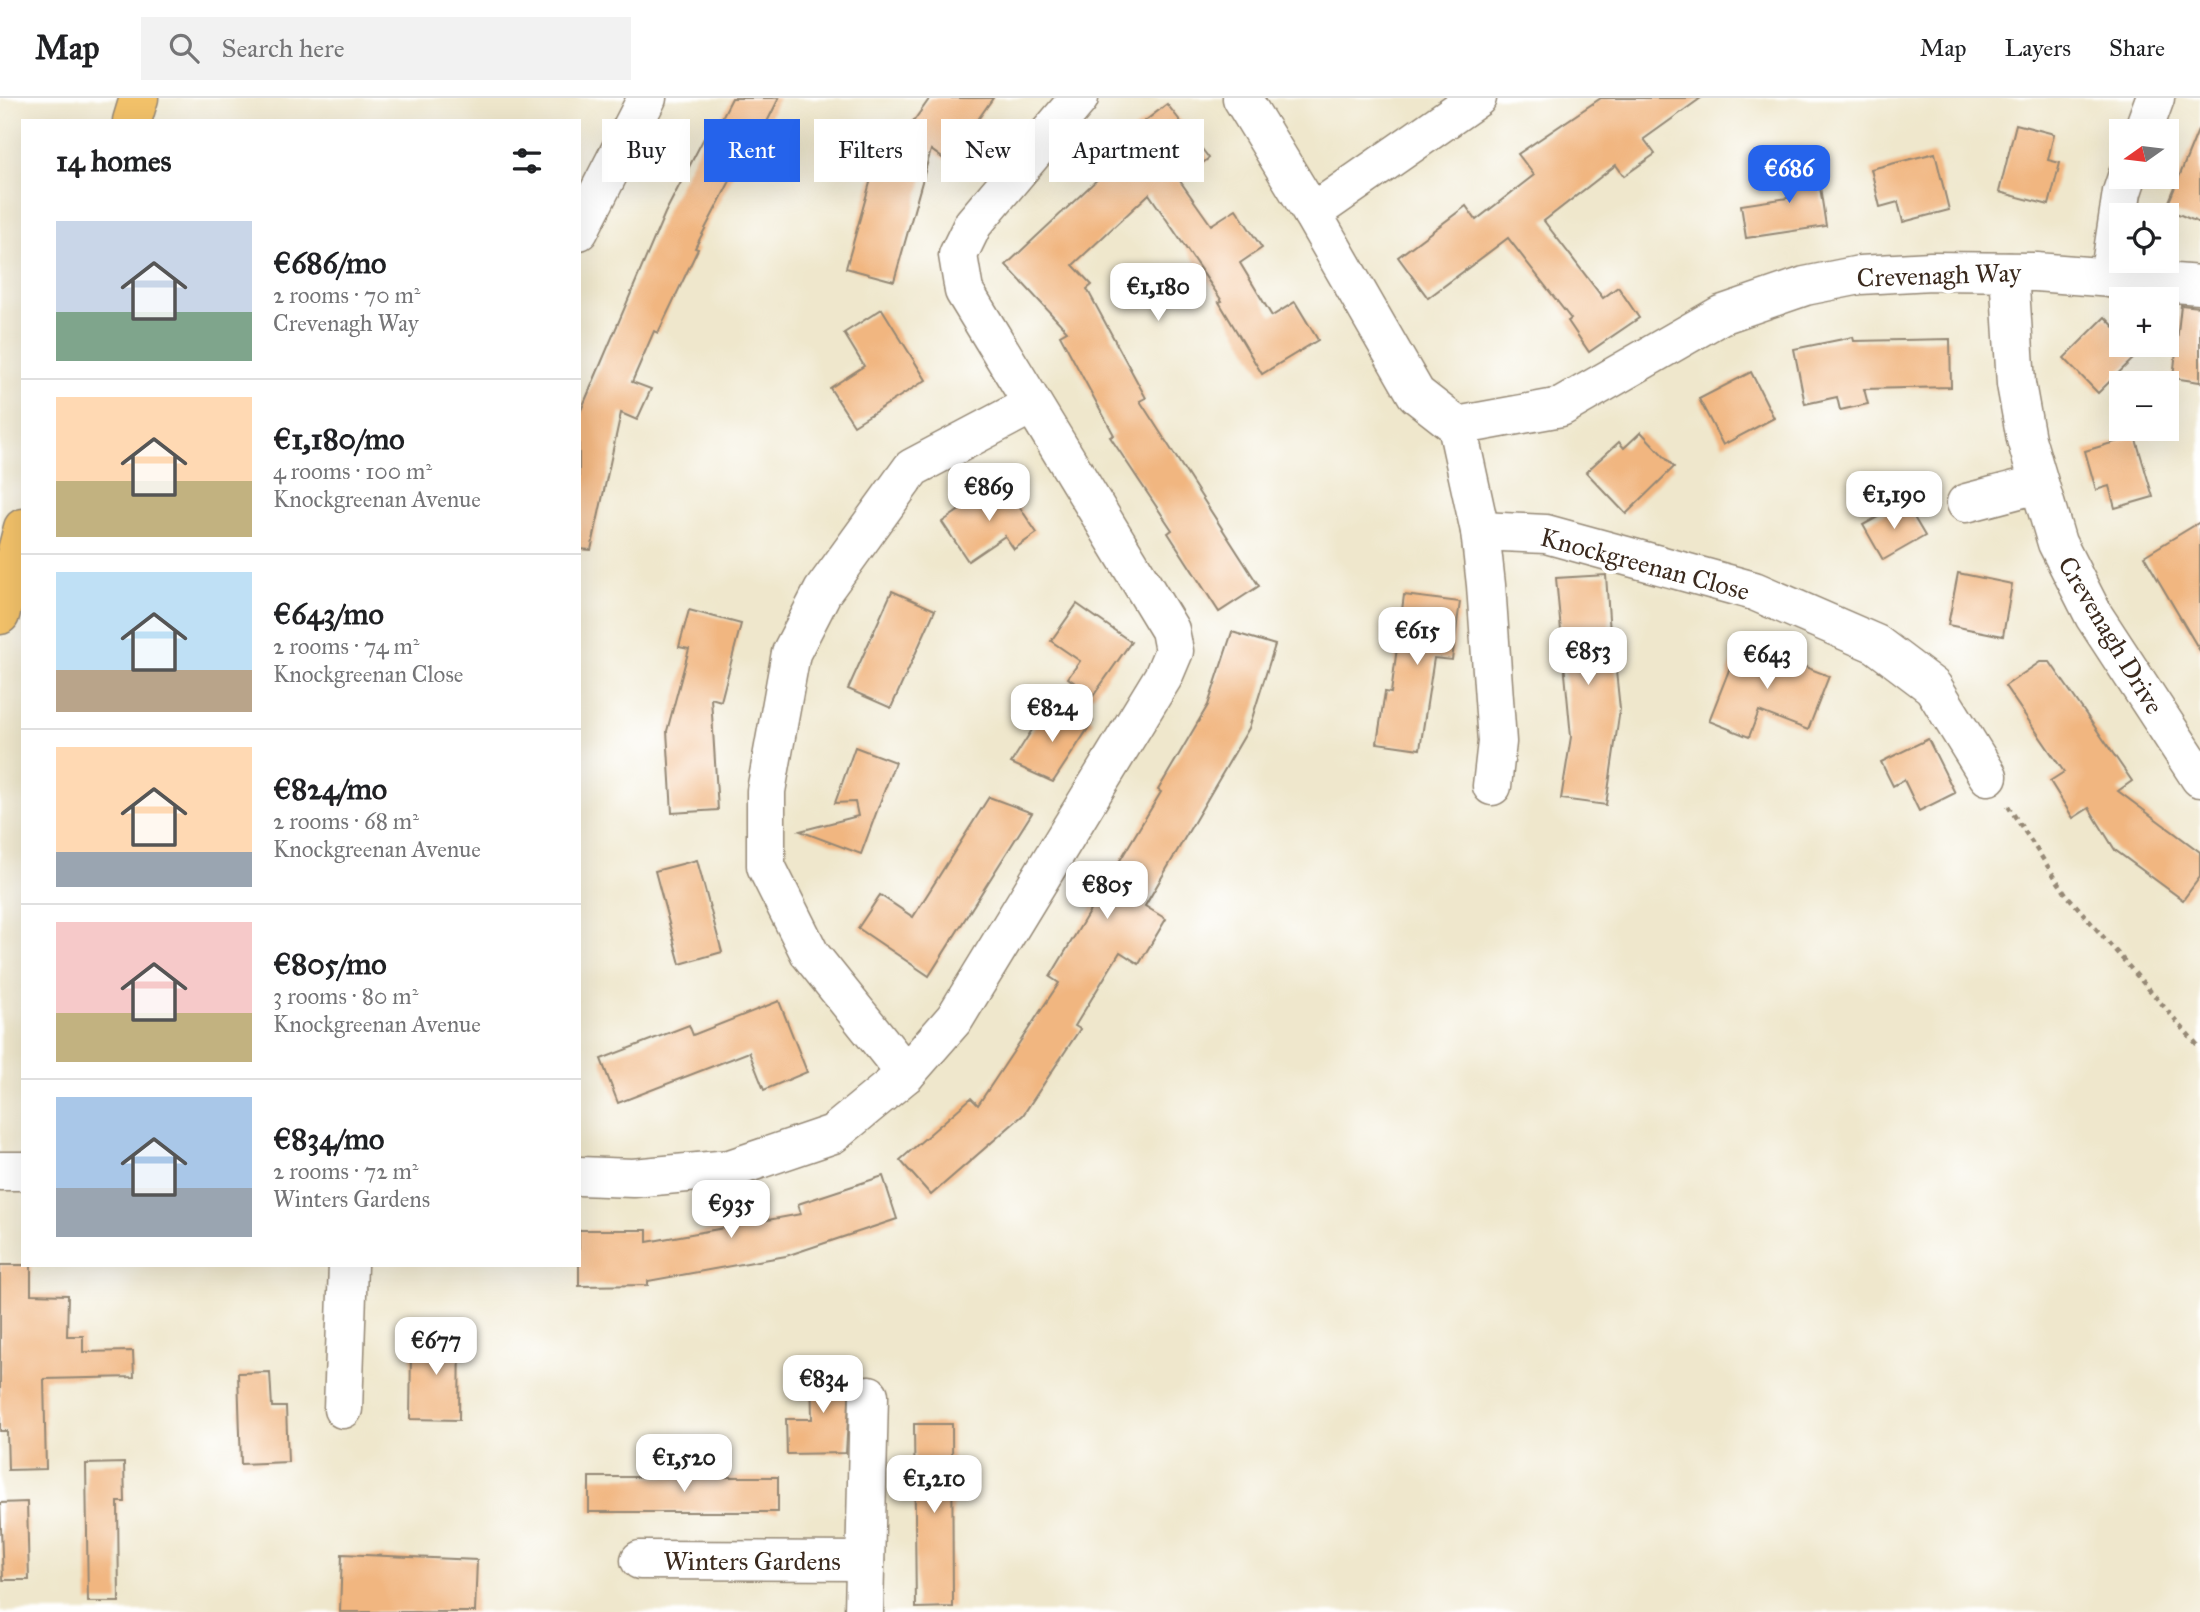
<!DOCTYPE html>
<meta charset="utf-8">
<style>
body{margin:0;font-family:"IM FELL Great Primer",serif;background:#f2f2f2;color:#202124;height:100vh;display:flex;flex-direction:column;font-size:26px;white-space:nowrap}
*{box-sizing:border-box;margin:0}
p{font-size:23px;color:#757577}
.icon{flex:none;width:38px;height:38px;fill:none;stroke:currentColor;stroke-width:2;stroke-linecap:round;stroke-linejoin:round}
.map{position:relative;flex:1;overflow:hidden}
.drawer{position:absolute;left:21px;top:21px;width:560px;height:1148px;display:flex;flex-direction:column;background:#fff;border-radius:0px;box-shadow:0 7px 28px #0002}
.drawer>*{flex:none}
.banner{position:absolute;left:602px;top:21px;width:665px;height:63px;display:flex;gap:14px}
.needle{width:46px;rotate:256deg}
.fabs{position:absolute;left:2109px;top:21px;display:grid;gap:14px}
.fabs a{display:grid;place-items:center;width:70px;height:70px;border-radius:0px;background:#fff;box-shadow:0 7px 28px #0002;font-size:35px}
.price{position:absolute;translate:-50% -60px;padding:0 16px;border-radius:14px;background:#fff;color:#222;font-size:23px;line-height:46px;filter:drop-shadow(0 2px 4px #0008)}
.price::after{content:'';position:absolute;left:50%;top:42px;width:21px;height:16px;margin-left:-10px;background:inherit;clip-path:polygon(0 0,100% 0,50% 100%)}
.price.selected{background:#2563eb;color:#fff}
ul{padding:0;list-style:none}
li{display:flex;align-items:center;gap:21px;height:175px;padding:0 35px}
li+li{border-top:2px solid #e0e0e0}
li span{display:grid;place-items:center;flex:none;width:196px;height:140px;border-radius:0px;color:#555}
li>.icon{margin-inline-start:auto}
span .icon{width:84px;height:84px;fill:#fffc;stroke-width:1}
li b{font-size:30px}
h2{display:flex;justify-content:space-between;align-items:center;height:84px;padding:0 35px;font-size:30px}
.tag{padding:0 24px;border-radius:0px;background:#fff;box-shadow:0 7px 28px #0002;font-size:24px;line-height:63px}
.tag.selected{background:#2563eb;color:#fff}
header{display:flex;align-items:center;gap:42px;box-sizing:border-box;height:98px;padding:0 35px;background:#fff;border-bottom:2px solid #e0e0e0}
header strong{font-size:33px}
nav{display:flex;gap:38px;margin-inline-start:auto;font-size:24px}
.search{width:490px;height:63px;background:#f2f2f2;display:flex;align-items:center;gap:18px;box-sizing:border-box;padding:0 24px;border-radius:0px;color:#757577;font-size:26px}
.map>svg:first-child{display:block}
.building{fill:#f1b680}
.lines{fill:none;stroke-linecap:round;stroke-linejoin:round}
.minor-casing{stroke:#958875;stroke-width:41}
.major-casing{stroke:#958875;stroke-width:41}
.path{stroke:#958875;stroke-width:4.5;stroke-dasharray:5 5;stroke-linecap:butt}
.minor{stroke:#fff;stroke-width:38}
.major{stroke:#f3c26a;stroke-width:38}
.labels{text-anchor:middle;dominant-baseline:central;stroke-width:7;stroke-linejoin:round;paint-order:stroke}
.street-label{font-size:26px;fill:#3b2a1e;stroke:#fff}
</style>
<header>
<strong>Map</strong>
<div class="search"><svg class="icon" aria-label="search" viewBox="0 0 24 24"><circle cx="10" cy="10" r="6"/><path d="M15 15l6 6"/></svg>Search here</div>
<nav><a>Map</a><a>Layers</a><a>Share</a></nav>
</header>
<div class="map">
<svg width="2200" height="1514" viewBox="0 0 2200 1514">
<rect width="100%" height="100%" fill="#fff"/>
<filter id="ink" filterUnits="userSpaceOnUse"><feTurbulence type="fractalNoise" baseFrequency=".0143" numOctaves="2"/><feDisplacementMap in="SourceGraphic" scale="14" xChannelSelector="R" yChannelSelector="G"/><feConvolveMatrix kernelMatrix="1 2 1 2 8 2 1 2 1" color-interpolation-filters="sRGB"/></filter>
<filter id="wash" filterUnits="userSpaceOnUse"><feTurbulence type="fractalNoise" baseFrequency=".00686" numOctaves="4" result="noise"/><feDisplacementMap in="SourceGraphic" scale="28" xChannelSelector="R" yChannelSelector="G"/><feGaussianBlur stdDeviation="1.57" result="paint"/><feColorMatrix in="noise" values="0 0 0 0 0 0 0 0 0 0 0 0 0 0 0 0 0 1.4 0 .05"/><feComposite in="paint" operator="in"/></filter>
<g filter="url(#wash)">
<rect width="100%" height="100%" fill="#efe7cc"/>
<g id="blocks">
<g class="building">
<path d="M 732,0 L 779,0 L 760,38 L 755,35 L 695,150 L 698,151 L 658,235 L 654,233 L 632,284 L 651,291 L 637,322 L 621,315 L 591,452 L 579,451 L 579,317 L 665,115 L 705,38 L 711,41 Z"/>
<path d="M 930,0 L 993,0 L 948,64 L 931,52 L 894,183 L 846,170 L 875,67 L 881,69 Z"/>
<path d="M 1601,0 L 1701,0 L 1644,41 L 1655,56 L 1624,78 L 1616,67 L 1544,123 L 1603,200 L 1618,189 L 1639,220 L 1589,254 L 1568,223 L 1571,221 L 1508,140 L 1428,200 L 1398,159 L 1466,108 L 1476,122 L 1534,77 L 1518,56 Z"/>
<path d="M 1167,6 L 1209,60 L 1180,83 L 1211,127 L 1236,111 L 1262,150 L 1240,165 L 1272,218 L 1295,204 L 1318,242 L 1262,276 L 1219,204 L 1222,203 L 1149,96 L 1073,167 L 1092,187 L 1087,191 L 1146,300 L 1140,303 L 1259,488 L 1219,514 L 1168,435 L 1172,432 L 1110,339 L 1114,337 L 1060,237 L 1067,233 L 1006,167 L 1100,79 L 1090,66 Z"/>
<path d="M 2016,26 L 2054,36 L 2048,62 L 2060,65 L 2049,107 L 1999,94 Z"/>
<path d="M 2199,30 L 2200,30 L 2200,125 L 2166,111 Z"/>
<path d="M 1935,55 L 1949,112 L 1903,124 L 1898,104 L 1880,109 L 1871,71 Z"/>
<path d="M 1816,63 L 1826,128 L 1746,140 L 1741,107 L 1788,100 L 1784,68 Z"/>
<path d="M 2181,207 L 2200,209 L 2200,284 L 2173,280 Z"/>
<path d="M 882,211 L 926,282 L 854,327 L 830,290 L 864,268 L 844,235 Z"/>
<path d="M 2105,219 L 2121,236 L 2121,247 L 2132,247 L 2139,255 L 2098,295 L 2064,260 Z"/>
<path d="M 1853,239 L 1854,243 L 1950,241 L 1951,289 L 1864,291 L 1868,306 L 1840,312 L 1837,299 L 1805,306 L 1794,251 Z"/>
<path d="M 1751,274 L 1774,320 L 1723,347 L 1699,301 Z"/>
<path d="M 1641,334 L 1674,369 L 1626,416 L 1586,374 L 1619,344 L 1624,350 Z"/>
<path d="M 2135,338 L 2153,399 L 2115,410 L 2109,388 L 2096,392 L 2085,353 Z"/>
<path d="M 1002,383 L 1037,435 L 1014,451 L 1005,438 L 968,463 L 942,424 Z"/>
<path d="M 1905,404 L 1925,438 L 1883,462 L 1863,427 Z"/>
<path d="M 2200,424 L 2200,553 L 2144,458 Z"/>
<path d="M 1958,475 L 2012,486 L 2003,538 L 1948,527 Z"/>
<path d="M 1606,477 L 1612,564 L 1615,564 L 1620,611 L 1606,707 L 1561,701 L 1571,639 L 1556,480 Z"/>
<path d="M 892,493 L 935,512 L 891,610 L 848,591 Z"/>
<path d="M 1404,497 L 1460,504 L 1452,562 L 1434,560 L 1420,651 L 1377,645 L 1385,594 L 1391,595 Z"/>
<path d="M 1077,506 L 1131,544 L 1093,598 L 1068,580 L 1080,563 L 1051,543 Z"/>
<path d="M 689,512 L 741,526 L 721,603 L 711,600 L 718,712 L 672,715 L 667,633 L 689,551 L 679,549 Z"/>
<path d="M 1232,534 L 1275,547 L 1249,630 L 1145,808 L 1166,821 L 1139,866 L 1120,854 L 1075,928 L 1080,931 L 1023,1017 L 931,1097 L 900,1062 L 971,1000 L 978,1007 L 1059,885 L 1050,879 L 1161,694 L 1158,692 L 1208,607 Z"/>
<path d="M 1740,544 L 1829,578 L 1808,632 L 1759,613 L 1749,639 L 1709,623 Z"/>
<path d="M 2040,564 L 2050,564 L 2132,683 L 2118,693 L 2200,754 L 2200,779 L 2183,802 L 2115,752 L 2089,710 L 2073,720 L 2050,683 L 2064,674 L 2005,588 Z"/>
<path d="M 1065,606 L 1093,623 L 1053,684 L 1011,665 L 1039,621 L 1050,629 Z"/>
<path d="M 1928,641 L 1955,695 L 1919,713 L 1904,682 L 1893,688 L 1881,664 Z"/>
<path d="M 855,649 L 895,664 L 861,756 L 800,733 L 858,718 L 855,704 L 835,705 Z"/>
<path d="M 989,699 L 1032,715 L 929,878 L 858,830 L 880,797 L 913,819 Z"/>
<path d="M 697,762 L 722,854 L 680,866 L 655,773 Z"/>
<path d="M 779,903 L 807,974 L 764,992 L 749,954 L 618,1005 L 601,961 L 689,927 L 693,937 Z"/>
<path d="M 883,1078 L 897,1121 L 786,1158 L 648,1183 L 648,1187 L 579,1188 L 579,1132 L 647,1132 L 647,1144 L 801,1116 L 798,1106 Z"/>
<path d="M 0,1167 L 31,1167 L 31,1196 L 68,1197 L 67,1238 L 83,1238 L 83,1254 L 133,1253 L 134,1279 L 44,1281 L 46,1371 L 8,1372 L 7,1333 L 0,1333 Z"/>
<path d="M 427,1230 L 460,1231 L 459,1322 L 410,1321 L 411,1252 L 427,1253 Z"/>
<path d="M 851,1269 L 846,1355 L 787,1356 L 786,1321 L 812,1321 L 811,1270 Z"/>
<path d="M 270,1274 L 272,1309 L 286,1309 L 288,1364 L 241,1366 L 238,1275 Z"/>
<path d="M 914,1326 L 952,1326 L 953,1509 L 916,1510 Z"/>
<path d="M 124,1365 L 125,1404 L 118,1404 L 119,1504 L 88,1504 L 86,1366 Z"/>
<rect x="589" y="1379" width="189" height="35"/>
<path d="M 27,1404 L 29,1482 L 3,1482 L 0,1405 Z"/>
<path d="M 342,1456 L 477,1462 L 475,1514 L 340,1514 Z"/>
</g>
</g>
</g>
<g filter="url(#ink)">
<use href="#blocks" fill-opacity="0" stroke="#958875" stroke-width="2"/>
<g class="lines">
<defs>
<g id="minor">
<path d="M 1242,0 L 1312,115 L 1477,0"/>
<path d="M 2143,33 L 2155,0"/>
<path d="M 1312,115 L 1416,296 L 1457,328 L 1480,433 L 1486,487 L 1497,644 L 1492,688"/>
<path d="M 579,133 L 647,0"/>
<path d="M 2009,174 L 2016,286 L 2026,341 L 2057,445 L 2094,518 L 2200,680"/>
<path d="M 2109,180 L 2122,94 L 2127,79"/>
<path d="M 1457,328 L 1561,309 L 1721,217 L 1805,188 L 1860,177 L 1931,173 L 2036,174 L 2200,187"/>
<path d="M 1966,405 L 2038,386"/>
<path d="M 1480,433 L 1546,436 L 1754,493 L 1876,546 L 1933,589 L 1988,678"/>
<path d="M 906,976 L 810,856 L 766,768 L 766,693 L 791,555 L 823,493 L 912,370 L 1031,307"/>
<path d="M 0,1073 L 23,1073"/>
<path d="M 579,1078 L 633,1080 L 730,1071 L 833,1036 L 906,976 L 955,920 L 1163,579 L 1174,553 L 1170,532 L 964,193 L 958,157 L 973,126 L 1079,0"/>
<path d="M 343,1311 L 348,1167"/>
<path d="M 640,1462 L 865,1463"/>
<path d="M 864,1514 L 869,1297"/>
</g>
<g id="major">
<path d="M 132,23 L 139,0"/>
<path d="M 0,517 L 23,430"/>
</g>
</defs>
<use href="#minor" class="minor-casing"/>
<use href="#major" class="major-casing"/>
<path class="path" d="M 2008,708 L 2066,796 L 2200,950"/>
<use href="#minor" class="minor"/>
<use href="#major" class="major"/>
</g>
</g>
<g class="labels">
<g class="street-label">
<text transform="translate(1939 177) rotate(-2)">Crevenagh Way</text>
<text transform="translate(1645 466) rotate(15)">Knockgreenan Close</text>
<text transform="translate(2111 537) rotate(59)">Crevenagh Drive</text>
<text x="752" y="1463">Winters Gardens</text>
</g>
</g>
</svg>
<div class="fabs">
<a><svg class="needle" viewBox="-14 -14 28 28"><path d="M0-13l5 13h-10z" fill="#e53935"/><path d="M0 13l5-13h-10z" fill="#757577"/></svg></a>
<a><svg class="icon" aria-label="locate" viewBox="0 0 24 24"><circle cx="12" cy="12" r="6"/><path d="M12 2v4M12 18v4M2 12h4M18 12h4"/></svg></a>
<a>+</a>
<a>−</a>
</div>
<b class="price selected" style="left:1789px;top:107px">€686</b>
<b class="price" style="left:1158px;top:225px">€1,180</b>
<b class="price" style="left:989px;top:425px">€869</b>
<b class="price" style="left:1894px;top:433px">€1,190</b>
<b class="price" style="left:1417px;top:569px">€615</b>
<b class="price" style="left:1588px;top:589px">€853</b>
<b class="price" style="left:1767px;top:593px">€643</b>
<b class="price" style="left:1052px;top:646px">€824</b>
<b class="price" style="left:1107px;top:823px">€805</b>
<b class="price" style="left:731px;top:1142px">€935</b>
<b class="price" style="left:436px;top:1279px">€677</b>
<b class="price" style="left:823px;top:1317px">€834</b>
<b class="price" style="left:684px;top:1396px">€1,520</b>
<b class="price" style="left:934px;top:1417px">€1,210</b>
<div class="banner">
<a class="tag">Buy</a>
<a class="tag selected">Rent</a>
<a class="tag">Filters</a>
<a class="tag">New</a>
<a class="tag">Apartment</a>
</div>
<section class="drawer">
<h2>14 homes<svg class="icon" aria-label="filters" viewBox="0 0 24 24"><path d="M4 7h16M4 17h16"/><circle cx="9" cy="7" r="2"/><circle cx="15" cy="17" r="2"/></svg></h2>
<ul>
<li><span style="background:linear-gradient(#c9d6e8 65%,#7fa58c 0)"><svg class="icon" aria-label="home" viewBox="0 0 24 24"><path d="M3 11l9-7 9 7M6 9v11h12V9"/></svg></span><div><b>€686/mo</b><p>2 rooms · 70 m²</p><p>Crevenagh Way</p></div></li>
<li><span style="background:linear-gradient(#ffd9b3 60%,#c2b280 0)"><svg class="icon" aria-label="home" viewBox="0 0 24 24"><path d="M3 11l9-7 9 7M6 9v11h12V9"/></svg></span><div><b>€1,180/mo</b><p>4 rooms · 100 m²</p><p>Knockgreenan Avenue</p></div></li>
<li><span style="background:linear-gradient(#bfe0f5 70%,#b9a48a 0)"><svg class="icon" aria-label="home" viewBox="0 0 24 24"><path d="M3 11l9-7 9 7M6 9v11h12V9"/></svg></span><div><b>€643/mo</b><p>2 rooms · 74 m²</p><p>Knockgreenan Close</p></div></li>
<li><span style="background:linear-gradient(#ffd9b3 75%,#9aa5b1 0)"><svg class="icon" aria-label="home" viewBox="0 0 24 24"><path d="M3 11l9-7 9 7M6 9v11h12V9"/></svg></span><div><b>€824/mo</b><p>2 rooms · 68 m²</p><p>Knockgreenan Avenue</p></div></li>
<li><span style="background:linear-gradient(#f6c9c9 65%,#c2b280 0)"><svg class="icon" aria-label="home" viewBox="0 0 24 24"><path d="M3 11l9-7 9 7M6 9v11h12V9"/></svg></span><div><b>€805/mo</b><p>3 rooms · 80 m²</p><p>Knockgreenan Avenue</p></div></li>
<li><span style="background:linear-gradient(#a9c7e8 65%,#9aa5b1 0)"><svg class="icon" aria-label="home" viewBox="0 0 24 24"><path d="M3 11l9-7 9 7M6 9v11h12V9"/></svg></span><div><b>€834/mo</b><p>2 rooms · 72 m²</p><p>Winters Gardens</p></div></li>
</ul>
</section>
</div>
